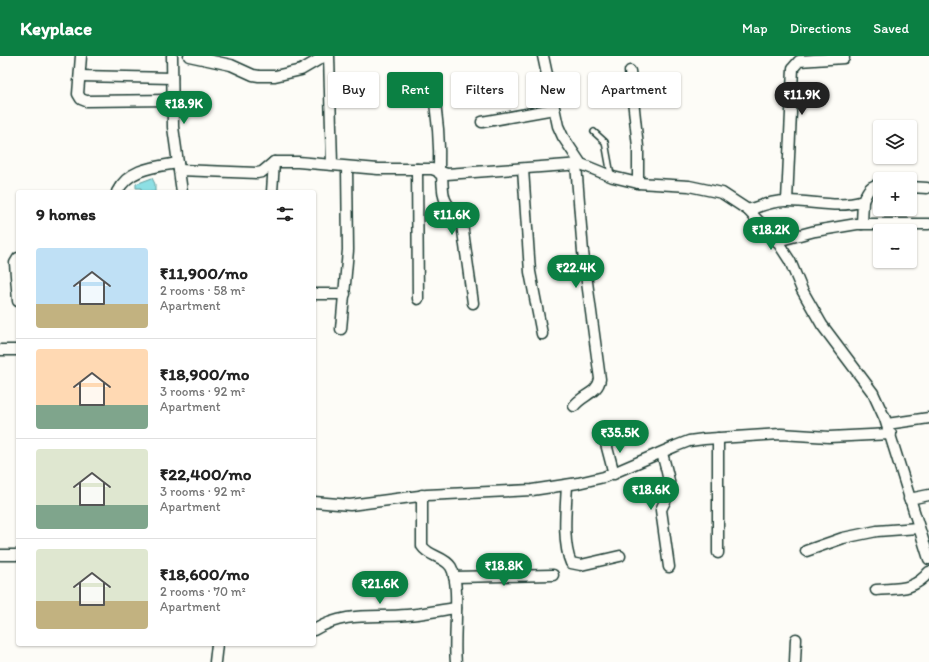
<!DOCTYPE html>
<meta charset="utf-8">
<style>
body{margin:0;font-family:Itim,sans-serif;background:#f2f2f2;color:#222;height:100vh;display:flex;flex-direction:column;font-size:15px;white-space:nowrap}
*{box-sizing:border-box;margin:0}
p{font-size:13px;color:#767676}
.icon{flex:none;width:22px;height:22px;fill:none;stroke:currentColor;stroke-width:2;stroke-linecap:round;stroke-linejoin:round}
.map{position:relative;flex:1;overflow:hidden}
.panel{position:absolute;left:16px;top:134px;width:300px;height:456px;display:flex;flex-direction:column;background:#fff;border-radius:4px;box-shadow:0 1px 3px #0004}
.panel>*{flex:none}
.guide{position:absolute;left:328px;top:16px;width:380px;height:36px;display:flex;gap:8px}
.buttons{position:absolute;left:873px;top:64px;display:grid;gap:8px}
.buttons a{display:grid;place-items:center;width:44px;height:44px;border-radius:4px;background:#fff;box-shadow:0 1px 3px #0004;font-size:20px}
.price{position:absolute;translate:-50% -34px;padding:0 9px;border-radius:14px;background:#0b8043;color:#fff;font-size:13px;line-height:26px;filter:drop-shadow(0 1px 2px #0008)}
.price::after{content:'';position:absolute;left:50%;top:24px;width:12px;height:9px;margin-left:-6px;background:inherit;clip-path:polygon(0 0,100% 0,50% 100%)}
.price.on{background:#222;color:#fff}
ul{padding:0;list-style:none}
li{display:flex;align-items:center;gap:12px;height:100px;padding:0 20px}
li+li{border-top:1px solid #e0e0e0}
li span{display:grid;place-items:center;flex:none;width:112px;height:80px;border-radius:4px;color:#555}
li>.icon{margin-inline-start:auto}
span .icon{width:48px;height:48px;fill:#fffc;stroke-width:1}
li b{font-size:17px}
h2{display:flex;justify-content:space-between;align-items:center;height:48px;padding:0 20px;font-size:17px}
.pill{padding:0 14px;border-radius:4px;background:#fff;box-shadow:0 1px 3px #0004;font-size:14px;line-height:36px}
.pill.on{background:#0b8043;color:#fff}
header{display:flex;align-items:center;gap:24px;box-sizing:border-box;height:56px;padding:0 20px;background:#0b8043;color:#fff}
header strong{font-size:19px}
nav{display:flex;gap:22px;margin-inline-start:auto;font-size:14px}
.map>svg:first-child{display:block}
.water{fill:#8ddfe4;stroke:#619e9e}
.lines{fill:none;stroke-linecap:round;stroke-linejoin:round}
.lane-casing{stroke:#1f3d34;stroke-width:8}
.street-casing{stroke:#1f3d34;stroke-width:13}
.lane{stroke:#fdfcf7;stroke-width:5}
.street{stroke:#fdfcf7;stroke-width:10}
</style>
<header>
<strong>Keyplace</strong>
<nav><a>Map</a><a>Directions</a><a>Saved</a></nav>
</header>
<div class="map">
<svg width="929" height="606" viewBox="0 0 929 606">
<rect width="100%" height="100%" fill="#fdfcf7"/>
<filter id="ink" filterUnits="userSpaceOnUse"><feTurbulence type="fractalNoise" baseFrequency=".025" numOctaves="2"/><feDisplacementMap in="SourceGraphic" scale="8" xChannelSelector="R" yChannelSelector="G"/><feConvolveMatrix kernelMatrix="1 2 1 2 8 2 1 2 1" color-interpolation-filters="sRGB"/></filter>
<g filter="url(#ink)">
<path class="water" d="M 152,122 L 155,128 L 155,136 L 141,136 L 141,132 L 136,132 L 136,128 Z"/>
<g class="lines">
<defs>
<path id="lane" d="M 594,76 L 605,86 L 611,119"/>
<g id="street">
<path d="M 81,0 L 78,38 L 81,43 L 86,45 L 172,44"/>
<path d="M 172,0 L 173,71 L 182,136"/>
<path d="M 189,0 L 231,9 L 253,19 L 259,20 L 275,20 L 301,14 L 325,0"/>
<path d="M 329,0 L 332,108"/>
<path d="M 543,0 L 558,70 L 563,81 L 581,108 L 613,121 L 638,127 L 689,130 L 722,137 L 748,154 L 777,185 L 790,205 L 802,234 L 822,269 L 873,337 L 885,363 L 929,503"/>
<path d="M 630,15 L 638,91 L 638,127"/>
<path d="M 80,20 L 172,22"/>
<path d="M 432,31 C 438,60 440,87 439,117"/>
<path d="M 482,66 L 554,53"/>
<path d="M 417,113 L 418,243"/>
<path d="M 523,113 L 530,216 L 542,278"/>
<path d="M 179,114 L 257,117 L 262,116 L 274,106 L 298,106 L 378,113 L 432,113 L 447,118 L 581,108"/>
<path d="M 442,117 C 443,137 441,147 459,159 L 462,168 L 473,247"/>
<path d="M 910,131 L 927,132"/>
<path d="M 117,136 C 129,112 155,111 178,107"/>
<path d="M 272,136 L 274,106"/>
<path d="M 787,145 L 793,12 L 799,5 L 844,2"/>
<path d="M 748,154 C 761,150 774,144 788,145 C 813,145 839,153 863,145 C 867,136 869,129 880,129"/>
<path d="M 862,168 L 863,145"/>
<path d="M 777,185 L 815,175 L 857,168 L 929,168"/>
<path d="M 18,202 L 15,207 L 18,245"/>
<path d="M 314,238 L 345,238"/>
<path d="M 341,273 L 348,194 L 347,111"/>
<path d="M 0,294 L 18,294"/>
<path d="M 574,350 C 582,339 598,337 600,323 L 583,196 L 576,108"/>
<path d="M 887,368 L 929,362"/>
<path d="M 605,384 L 614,418"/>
<path d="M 662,397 C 664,406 672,429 669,437 C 667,443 663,448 661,454 L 669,511"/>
<path d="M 567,429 C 566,451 562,487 571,507 L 581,509 L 620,500"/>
<path d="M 422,439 L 422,490 C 429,501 444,500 451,511 C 461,528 453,583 456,606"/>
<path d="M 909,443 L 929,439"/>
<path d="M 314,446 L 350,449 L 427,439 L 532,434 L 578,427 L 604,421 L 676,390 L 689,385 L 704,383 L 781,378 L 829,381 L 891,378"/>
<path d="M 806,495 L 843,482 L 877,475 L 918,472"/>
<path d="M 718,497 L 718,382"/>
<path d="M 0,499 L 18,499"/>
<path d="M 454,521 L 553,519"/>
<path d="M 876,534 C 899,532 913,535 929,516"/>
<path d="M 314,574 C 346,555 373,562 407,559 C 423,558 440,554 456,552"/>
<path d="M 215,606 L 217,588"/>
<path d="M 795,606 L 796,583"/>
</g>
</defs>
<use href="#lane" class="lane-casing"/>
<use href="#street" class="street-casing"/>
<use href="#lane" class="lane"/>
<use href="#street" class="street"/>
</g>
</g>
</svg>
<div class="buttons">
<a><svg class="icon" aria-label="layers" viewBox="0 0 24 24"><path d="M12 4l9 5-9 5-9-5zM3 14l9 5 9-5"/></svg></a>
<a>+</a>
<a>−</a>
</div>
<b class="price on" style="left:802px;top:60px">₹11.9K</b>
<b class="price" style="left:184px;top:69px">₹18.9K</b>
<b class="price" style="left:452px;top:180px">₹11.6K</b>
<b class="price" style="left:771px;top:195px">₹18.2K</b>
<b class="price" style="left:576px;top:233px">₹22.4K</b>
<b class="price" style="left:620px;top:398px">₹35.5K</b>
<b class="price" style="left:651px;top:455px">₹18.6K</b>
<b class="price" style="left:504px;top:531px">₹18.8K</b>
<b class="price" style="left:380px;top:549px">₹21.6K</b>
<div class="guide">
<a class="pill">Buy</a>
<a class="pill on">Rent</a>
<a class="pill">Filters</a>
<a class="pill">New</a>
<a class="pill">Apartment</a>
</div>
<section class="panel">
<h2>9 homes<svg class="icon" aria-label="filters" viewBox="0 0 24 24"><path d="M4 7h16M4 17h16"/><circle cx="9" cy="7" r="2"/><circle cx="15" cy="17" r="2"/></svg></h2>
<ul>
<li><span style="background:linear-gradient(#bfe0f5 70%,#c2b280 0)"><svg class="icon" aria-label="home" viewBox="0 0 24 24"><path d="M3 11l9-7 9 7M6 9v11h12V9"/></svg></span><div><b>₹11,900/mo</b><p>2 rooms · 58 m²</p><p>Apartment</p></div></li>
<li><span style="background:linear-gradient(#ffd9b3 70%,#7fa58c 0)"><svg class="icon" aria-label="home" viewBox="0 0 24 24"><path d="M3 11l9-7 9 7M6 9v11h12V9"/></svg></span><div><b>₹18,900/mo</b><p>3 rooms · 92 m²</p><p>Apartment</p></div></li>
<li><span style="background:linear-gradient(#dfe7d0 70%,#7fa58c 0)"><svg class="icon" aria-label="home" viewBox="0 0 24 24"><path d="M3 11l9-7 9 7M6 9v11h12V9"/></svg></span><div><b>₹22,400/mo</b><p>3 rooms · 92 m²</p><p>Apartment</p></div></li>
<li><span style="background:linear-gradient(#dfe7d0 65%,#c2b280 0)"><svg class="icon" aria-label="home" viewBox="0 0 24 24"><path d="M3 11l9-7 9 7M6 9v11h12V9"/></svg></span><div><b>₹18,600/mo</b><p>2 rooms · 70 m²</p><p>Apartment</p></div></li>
</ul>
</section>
</div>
